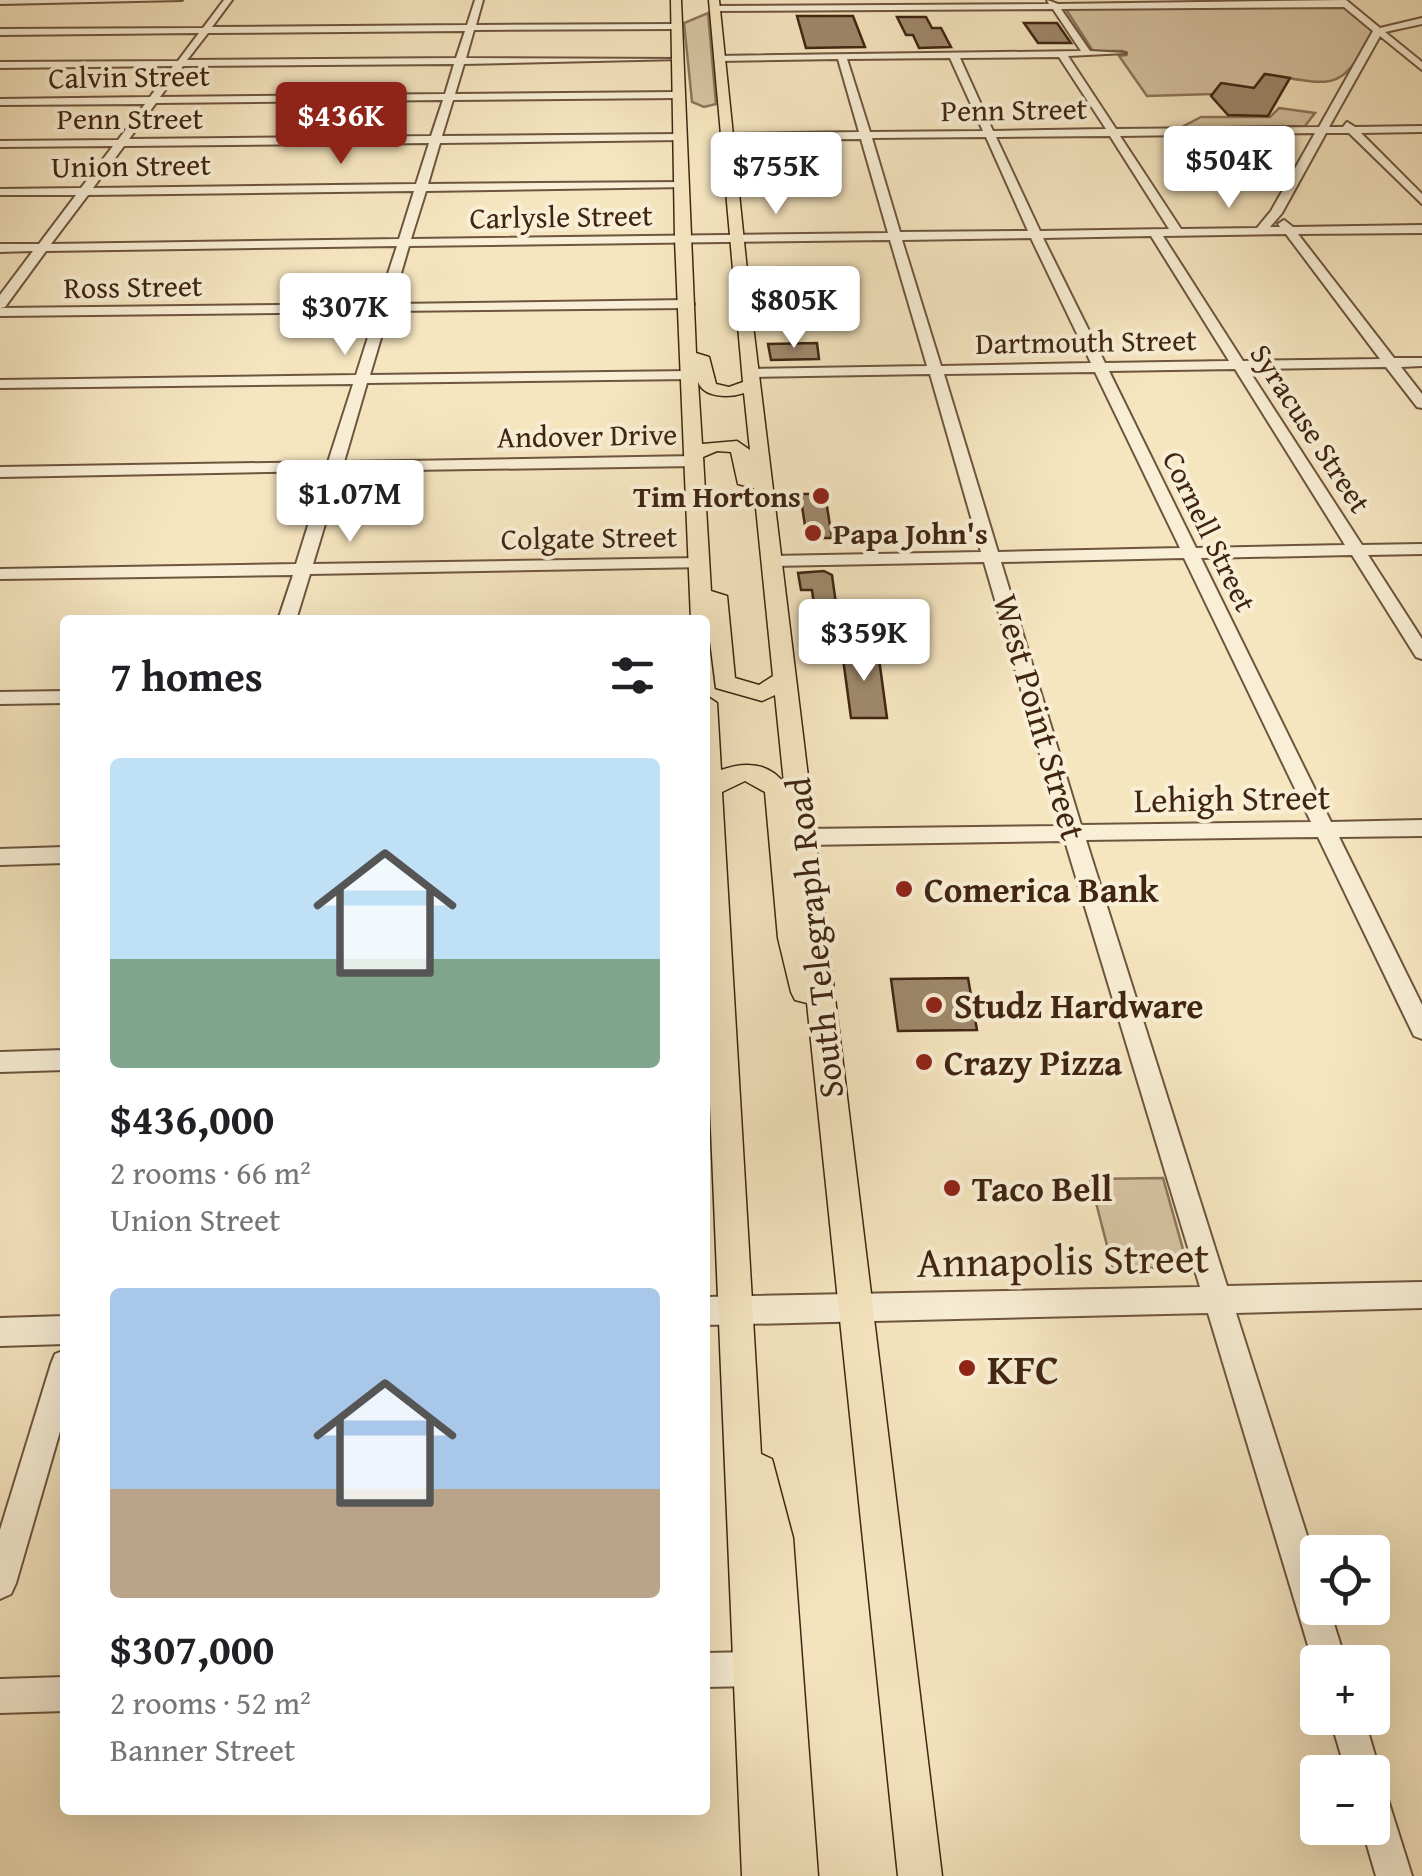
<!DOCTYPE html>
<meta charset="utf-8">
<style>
body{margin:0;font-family:"Gentium Book Plus",serif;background:#f2f2f2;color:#202124;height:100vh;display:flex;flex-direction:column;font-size:38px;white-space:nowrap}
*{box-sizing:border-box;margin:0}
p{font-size:32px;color:#757577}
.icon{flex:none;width:55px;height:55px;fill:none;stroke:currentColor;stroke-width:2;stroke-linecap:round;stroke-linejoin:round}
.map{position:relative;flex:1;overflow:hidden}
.drawer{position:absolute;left:60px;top:615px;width:650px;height:1200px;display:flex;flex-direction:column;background:#fff;border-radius:10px;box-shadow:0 10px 40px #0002}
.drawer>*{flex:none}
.tools{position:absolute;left:1300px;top:1535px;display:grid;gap:20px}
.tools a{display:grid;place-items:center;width:90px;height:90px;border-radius:10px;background:#fff;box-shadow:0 10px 40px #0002;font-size:50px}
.price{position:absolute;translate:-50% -85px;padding:0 22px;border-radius:10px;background:#fff;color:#222;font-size:32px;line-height:65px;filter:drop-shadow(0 2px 5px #0008)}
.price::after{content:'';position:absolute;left:50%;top:60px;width:30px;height:22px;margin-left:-15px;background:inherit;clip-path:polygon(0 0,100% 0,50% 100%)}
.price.selected{background:#8f2418;color:#fff}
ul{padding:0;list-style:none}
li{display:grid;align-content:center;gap:20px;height:530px;padding:0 50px}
li span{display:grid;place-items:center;height:310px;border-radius:10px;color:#555}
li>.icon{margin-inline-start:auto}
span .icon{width:180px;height:180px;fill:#fffc;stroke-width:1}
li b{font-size:42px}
h2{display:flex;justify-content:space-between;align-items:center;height:120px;padding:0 50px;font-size:42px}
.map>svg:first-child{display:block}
.green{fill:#d7c5a3;stroke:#8c755b;stroke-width:2.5}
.building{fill:#9f896d;stroke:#402513;stroke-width:2.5}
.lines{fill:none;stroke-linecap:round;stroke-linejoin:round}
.minor-casing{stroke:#6e553e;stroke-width:4}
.major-casing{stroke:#402513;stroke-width:3}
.minor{fill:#f9efd6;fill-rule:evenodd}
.major{fill:#f6e6c0;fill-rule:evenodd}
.poi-dot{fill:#8f2418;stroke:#f9efd6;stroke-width:4}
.labels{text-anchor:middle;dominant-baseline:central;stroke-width:8;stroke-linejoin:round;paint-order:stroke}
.far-street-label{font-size:30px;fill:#402513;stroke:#f9efd6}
.far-poi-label{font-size:30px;font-weight:bold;fill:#402513;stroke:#f9efd6;text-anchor:end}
.street-label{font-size:35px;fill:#402513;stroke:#f9efd6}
.poi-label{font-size:35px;font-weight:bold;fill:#402513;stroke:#f9efd6;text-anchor:start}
.near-street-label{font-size:42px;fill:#402513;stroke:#f9efd6}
.near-poi-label{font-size:42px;font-weight:bold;fill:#402513;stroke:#f9efd6;text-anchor:start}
</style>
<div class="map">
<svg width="1422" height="1876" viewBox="0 0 1422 1876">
<rect width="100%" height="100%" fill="#f6e6c0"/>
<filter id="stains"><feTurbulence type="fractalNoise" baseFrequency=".002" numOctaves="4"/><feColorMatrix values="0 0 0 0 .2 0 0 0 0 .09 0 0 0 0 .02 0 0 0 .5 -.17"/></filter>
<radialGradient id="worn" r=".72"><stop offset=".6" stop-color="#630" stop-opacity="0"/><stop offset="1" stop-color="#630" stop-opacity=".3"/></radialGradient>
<g class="green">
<path d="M 1343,6 L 1373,30 C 1341,96 1331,84 1264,74 L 1254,88 L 1222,83 L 1213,94 L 1147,96 L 1119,56 L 1126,55 L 1123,51 L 1093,51 L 1065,8 Z"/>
<path d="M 708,13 L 716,104 L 704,107 L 692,102 L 684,23 Z"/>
<path d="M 1279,108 L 1315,113 L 1305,126 L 1180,128 L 1201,117 L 1270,117 Z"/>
<path d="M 1163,1178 L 1188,1267 L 1113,1269 L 1090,1179 Z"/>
</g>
<g class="building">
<path d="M 797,16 L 853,16 L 865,47 L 806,48 Z"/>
<path d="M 897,17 L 926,17 L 932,28 L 941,28 L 951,47 L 919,48 L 913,35 L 906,35 Z"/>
<path d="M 1024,23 L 1057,23 L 1071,43 L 1038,43 Z"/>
<path d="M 1265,74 L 1290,78 L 1268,116 L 1228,115 L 1211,96 L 1221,83 L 1254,88 Z"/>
<path d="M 817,343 L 819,359 L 771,360 L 768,344 Z"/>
<path d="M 800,494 L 825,494 L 832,538 L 807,538 Z"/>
<path d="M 824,571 L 832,575 L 836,604 L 814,605 L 812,590 L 801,590 L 798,573 Z"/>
<path d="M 842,651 L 878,651 L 887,718 L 851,718 Z"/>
<path d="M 968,978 L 977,1030 L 898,1031 L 891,979 Z"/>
</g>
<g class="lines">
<defs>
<g id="minor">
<path d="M 0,0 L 182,0 L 0,4 Z"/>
<path d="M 224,0 L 232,0 L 212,27 L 467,25 L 475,0 L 483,0 L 476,25 L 680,24 L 677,29 L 474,30 L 466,58 L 682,59 L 464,64 L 455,94 L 678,92 L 683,95 L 678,98 L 453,100 L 442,136 L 681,134 L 686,137 L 681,140 L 440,143 L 428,184 L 683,182 L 687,187 L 426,191 L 411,239 L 888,233 L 861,139 L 726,140 L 721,137 L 726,134 L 859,132 L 838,59 L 719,61 L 716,56 L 1081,51 L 1053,9 L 712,11 L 715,6 L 1049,4 L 1047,0 L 1058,4 L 1346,0 L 1380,28 L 1422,18 L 1422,24 L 1385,32 L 1422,62 L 1422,70 L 1380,36 L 1329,127 L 1343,127 L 1347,122 L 1355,127 L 1422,126 L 1422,132 L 1361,133 L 1422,194 L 1422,204 L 1349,133 L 1326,133 L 1282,213 L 1270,227 L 1280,227 L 1278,224 L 1284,220 L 1293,227 L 1422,225 L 1422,233 L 1298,234 L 1394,358 L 1422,358 L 1422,366 L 1401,367 L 1422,394 L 1422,408 L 1417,407 L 1386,367 L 1248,369 L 1362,545 L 1422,544 L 1422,554 L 1368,555 L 1422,639 L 1422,659 L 1416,657 L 1352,555 L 1201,558 L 1331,822 L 1422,820 L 1422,836 L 1339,837 L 1422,1005 L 1422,1039 L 1414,1036 L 1318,837 L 1086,840 L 1227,1286 L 1422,1282 L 1422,1308 L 1236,1313 L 1318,1570 L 1318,1608 L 1329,1608 L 1346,1662 L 1318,1662 L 1318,1672 L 1313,1662 L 1208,1313 L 705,1325 L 705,1297 L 1200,1287 L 1065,841 L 803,845 L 793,837 L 803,829 L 1061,826 L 984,562 L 772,566 L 764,561 L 772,556 L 981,552 L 930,374 L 751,377 L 744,373 L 751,369 L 927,366 L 890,240 L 409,246 L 392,304 L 687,300 L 694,304 L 687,308 L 389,311 L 370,375 L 690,371 L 697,375 L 690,379 L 367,383 L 344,462 L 695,456 L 703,461 L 695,466 L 341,471 L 313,564 L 700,558 L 708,563 L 706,567 L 310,574 L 296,620 L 278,620 L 293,575 L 0,579 L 0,569 L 296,564 L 325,471 L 0,477 L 0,467 L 328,462 L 353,384 L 0,388 L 0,380 L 356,375 L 376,312 L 0,316 L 0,308 L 378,304 L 397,246 L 46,251 L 5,307 L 0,308 L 0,295 L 33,251 L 0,252 L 0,244 L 39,244 L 76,195 L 0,195 L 0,189 L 81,188 L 113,146 L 0,147 L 0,141 L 118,140 L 145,104 L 0,105 L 0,99 L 150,97 L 173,66 L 0,68 L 0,62 L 178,61 L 199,33 L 0,35 L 0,29 L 203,28 ZM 1344,7 L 1373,31 L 1319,127 L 1116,129 L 1068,56 L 1126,53 L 1090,51 L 1061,9 ZM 465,31 L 456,58 L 187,60 L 208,33 ZM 1059,57 L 1106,129 L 993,131 L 960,58 ZM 950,58 L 983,131 L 870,132 L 847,59 ZM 454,64 L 445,94 L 160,97 L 183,66 ZM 443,100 L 431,136 L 129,139 L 156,103 ZM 1315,133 L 1271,211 L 1257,228 L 1181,229 L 1120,136 ZM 1110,136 L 1169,229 L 1040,231 L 996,137 ZM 986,137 L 1028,231 L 900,232 L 872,138 ZM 429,143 L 416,184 L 93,188 L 124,146 ZM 414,191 L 399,239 L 51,244 L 88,195 ZM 1286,234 L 1380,359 L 1243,361 L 1163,236 ZM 1151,236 L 1229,361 L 1105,363 L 1043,238 ZM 1031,238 L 1091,363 L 941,366 L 902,240 ZM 1235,369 L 1345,545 L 1196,548 L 1109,371 ZM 1095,372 L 1180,548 L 998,552 L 944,374 ZM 1184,558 L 1311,822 L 1081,825 L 1001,562 Z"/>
<path d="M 65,691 L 65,703 L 0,704 L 0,692 Z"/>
<path d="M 65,847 L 65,863 L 0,865 L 0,849 Z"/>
<path d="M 65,1050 L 65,1070 L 0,1072 L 0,1052 Z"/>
<path d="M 65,1316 L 65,1344 L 0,1346 L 0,1318 Z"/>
<path d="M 65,1350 L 65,1414 L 16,1583 L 11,1594 L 0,1599 L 0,1530 L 51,1364 L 55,1354 Z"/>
<path d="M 753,1652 L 765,1657 L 770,1669 L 765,1681 L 753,1686 L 705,1687 L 705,1653 Z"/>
<path d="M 65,1677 L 65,1711 L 0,1713 L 0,1679 Z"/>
<path d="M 1330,1718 L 1364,1718 L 1380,1772 L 1375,1784 L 1372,1786 L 1372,1772 L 1346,1772 Z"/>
<path d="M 1372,1786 L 1385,1790 L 1412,1876 L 1376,1876 L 1362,1828 L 1372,1828 Z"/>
</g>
<path id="major" d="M 671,0 L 681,0 L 696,353 L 709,357 L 716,384 L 729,387 L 743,382 L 709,0 L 719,0 L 751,309 L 942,1876 L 898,1876 L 807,1003 L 795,1000 L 791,992 L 778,938 L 765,792 L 745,781 L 722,792 L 761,1454 L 772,1459 L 793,1538 L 818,1876 L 742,1876 L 705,985 L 705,695 L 717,703 L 721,770 C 744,762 768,762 784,783 L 775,695 L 762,701 L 716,688 L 708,625 L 705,620 L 691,620 L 675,239 ZM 698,382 C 704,398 729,398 744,393 L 750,450 L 737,441 L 702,444 ZM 717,451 L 731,452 L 738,484 L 754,488 L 773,676 L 759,685 L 735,678 L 727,596 L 711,591 L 703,457 Z"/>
</defs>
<use href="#minor" class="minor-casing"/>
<use href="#major" class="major-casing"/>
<use href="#minor" class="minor"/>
<use href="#major" class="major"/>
</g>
<g class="poi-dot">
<circle cx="821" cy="496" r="10"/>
<circle cx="813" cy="533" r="10"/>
<circle cx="904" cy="889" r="10"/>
<circle cx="934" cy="1005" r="10"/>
<circle cx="924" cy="1062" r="10"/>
<circle cx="952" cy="1188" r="10"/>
<circle cx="967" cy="1368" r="10"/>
</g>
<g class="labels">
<g class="far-street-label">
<text transform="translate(129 76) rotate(-1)">Calvin Street</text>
<text transform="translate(1014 109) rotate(-1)">Penn Street</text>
<text x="130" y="118">Penn Street</text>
<text transform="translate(131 165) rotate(-1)">Union Street</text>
<text transform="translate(561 216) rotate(-1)">Carlysle Street</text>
<text transform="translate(133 286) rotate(-1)">Ross Street</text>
<text transform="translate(1086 341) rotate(-1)">Dartmouth Street</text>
<text transform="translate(1311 428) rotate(57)">Syracuse Street</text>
<text transform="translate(587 435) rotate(-1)">Andover Drive</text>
<text transform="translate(1210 531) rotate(64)">Cornell Street</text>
<text transform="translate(589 537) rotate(-1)">Colgate Street</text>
</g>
<g class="far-poi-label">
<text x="801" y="496">Tim Hortons</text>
<text x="833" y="533" text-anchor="start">Papa John's</text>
</g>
<g class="street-label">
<text transform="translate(1040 717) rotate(74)">West Point Street</text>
<text transform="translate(1232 798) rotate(-1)">Lehigh Street</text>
<text transform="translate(814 938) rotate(-96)">South Telegraph Road</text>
</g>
<g class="poi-label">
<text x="924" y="889">Comerica Bank</text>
<text x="954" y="1005">Studz Hardware</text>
<text x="944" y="1062">Crazy Pizza</text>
<text x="972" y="1188">Taco Bell</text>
</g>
<g class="near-street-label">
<text transform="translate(1063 1259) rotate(-1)">Annapolis Street</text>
</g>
<g class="near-poi-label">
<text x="987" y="1368">KFC</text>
</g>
</g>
<rect width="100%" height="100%" filter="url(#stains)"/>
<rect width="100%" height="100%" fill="url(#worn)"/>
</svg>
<div class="tools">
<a><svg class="icon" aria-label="locate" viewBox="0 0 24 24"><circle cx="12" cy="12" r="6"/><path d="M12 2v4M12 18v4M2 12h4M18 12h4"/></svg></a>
<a>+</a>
<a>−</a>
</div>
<b class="price selected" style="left:341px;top:167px">$436K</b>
<b class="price" style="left:1229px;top:211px">$504K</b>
<b class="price" style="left:776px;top:217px">$755K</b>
<b class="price" style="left:794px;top:351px">$805K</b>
<b class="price" style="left:345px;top:358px">$307K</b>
<b class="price" style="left:350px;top:545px">$1.07M</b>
<b class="price" style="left:864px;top:684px">$359K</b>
<section class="drawer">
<h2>7 homes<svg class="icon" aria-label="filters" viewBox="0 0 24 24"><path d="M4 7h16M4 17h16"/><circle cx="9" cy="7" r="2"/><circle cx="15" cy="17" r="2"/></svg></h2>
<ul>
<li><span style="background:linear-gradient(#bfe0f5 65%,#7fa58c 0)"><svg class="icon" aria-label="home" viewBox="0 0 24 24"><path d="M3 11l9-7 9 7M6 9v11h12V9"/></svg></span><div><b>$436,000</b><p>2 rooms · 66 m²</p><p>Union Street</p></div></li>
<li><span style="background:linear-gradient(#a9c7e8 65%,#b9a48a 0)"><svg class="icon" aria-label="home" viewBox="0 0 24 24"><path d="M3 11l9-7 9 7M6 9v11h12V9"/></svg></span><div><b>$307,000</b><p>2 rooms · 52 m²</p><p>Banner Street</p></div></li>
</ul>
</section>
</div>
